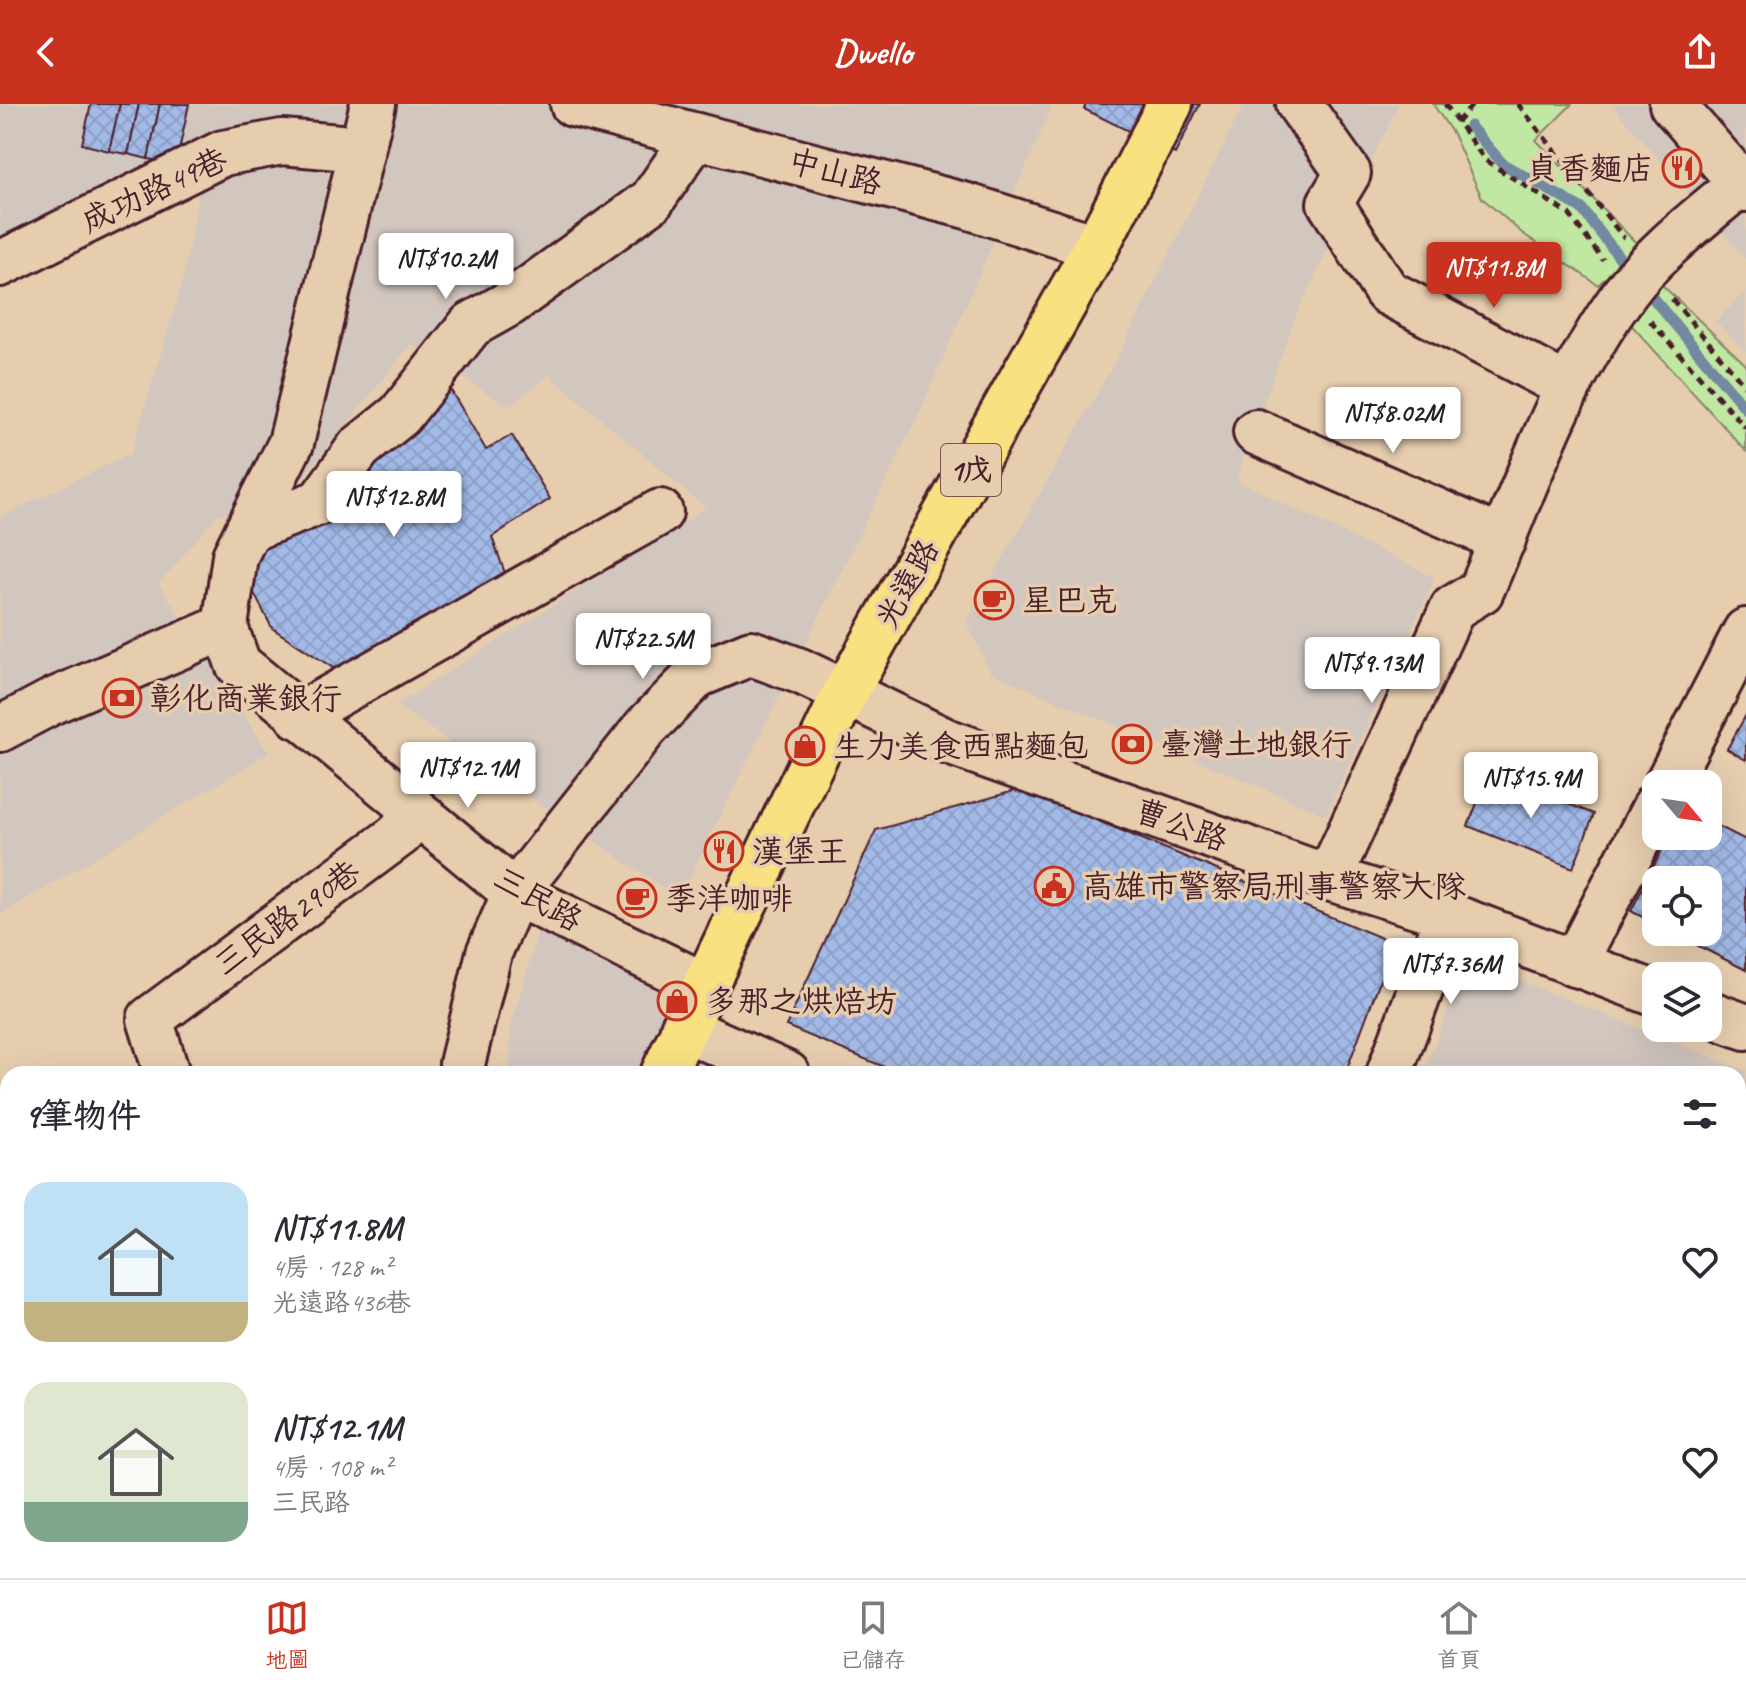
<!DOCTYPE html>
<html lang="zh-TW">
<meta charset="utf-8">
<style>
body{margin:0;font-family:Caveat,"LXGW WenKai TC",sans-serif;background:#f2f2f3;color:#2b2b33;height:100vh;display:flex;flex-direction:column;font-size:30px;white-space:nowrap}
*{box-sizing:border-box;margin:0}
p{font-size:26px;color:#7c7c81}
.icon{flex:none;width:44px;height:44px;fill:none;stroke:currentColor;stroke-width:2;stroke-linecap:round;stroke-linejoin:round}
.map{position:relative;flex:1;overflow:hidden}
.sheet{position:absolute;left:0px;top:962px;width:1746px;height:512px;display:flex;flex-direction:column;background:#fff;border-radius:24px 24px 0 0;box-shadow:0 8px 32px #0002}
.sheet>*{flex:none}
.needle{width:52px;rotate:119deg}
.buttons{position:absolute;left:1642px;top:666px;display:grid;gap:16px}
.buttons a{display:grid;place-items:center;width:80px;height:80px;border-radius:16px;background:#fff;box-shadow:0 8px 32px #0002;font-size:40px}
.price{position:absolute;translate:-50% -68px;padding:0 18px;border-radius:8px;background:#fff;color:#222;font-size:26px;line-height:52px;filter:drop-shadow(0 2px 4px #0008)}
.price::after{content:'';position:absolute;left:50%;top:48px;width:24px;height:18px;margin-left:-12px;background:inherit;clip-path:polygon(0 0,100% 0,50% 100%)}
.price.current{background:#c8321e;color:#fff}
ul{padding:0;list-style:none}
li{display:flex;align-items:center;gap:24px;height:200px;padding:0 24px}
li span{display:grid;place-items:center;flex:none;width:224px;height:160px;border-radius:24px;color:#555}
li>.icon{margin-inline-start:auto}
span .icon{width:96px;height:96px;fill:#fffc;stroke-width:1}
li b{font-size:34px}
h2{display:flex;justify-content:space-between;align-items:center;height:96px;padding:0 24px;font-size:34px}
header{display:flex;justify-content:space-between;align-items:center;height:104px;padding:0 24px;background:#c8321e;color:#fff;font-size:36px;font-weight:800}
.menu{display:flex;justify-content:space-around;align-items:center;height:112px;border-top:2px solid #e1e1e2;background:#fff;font-size:22px;color:#7c7c81}
.menu a{display:grid;justify-items:center;gap:4px}
.menu .current{color:#c8321e}
.map>svg:first-child{display:block}
.built{fill:#d2c7bf}
.green{fill:#c1e8a3;stroke:#868467;stroke-width:2}
.lines{fill:none;stroke-linecap:round;stroke-linejoin:round}
.stream{stroke:#7388a1;stroke-width:11}
.building{fill:url(#building-cross-hatch);stroke:#4a1f2b;stroke-width:2}
.minor-casing{stroke:#4a1f2b;stroke-width:50}
.major-casing{stroke:#4a1f2b;stroke-width:50}
.path{stroke:#4a1f2b;stroke-width:5;stroke-dasharray:8 6;stroke-linecap:butt}
.minor{stroke:#e6cdae;stroke-width:44}
.major{stroke:#f9e181;stroke-width:44}
.labels{text-anchor:middle;dominant-baseline:central;stroke-width:7;stroke-linejoin:round;paint-order:stroke}
.shield{fill:#e6cdae;stroke:#795352;stroke-width:2}
.shield-label{font-size:30px;font-weight:bold;fill:#4a1f2b}
.poi-label{font-size:32px;fill:#4a1f2b;stroke:#e6cdae;text-anchor:start}
.street-label{font-size:32px;fill:#4a1f2b;stroke:#e6cdae}
</style>
<header><svg class="icon" aria-label="back" viewBox="0 0 24 24"><path d="M15 5l-7 7 7 7"/></svg>Dwello<svg class="icon" aria-label="share" viewBox="0 0 24 24"><path d="M12 15V3M7 8l5-5 5 5M5 13v7h14v-7"/></svg></header>
<div class="map">
<svg width="1746" height="1474" viewBox="0 0 1746 1474">
<defs>
<pattern id="building-cross-hatch" width="8" height="8" patternUnits="userSpaceOnUse" patternTransform="scale(2)"><rect width="8" height="8" fill="#a2bae7"/><path d="M0 0l8 8M0 8l8-8" fill="none" stroke="#8d9fc6"/></pattern>
</defs>
<rect width="100%" height="100%" fill="#e6cdae"/>
<filter id="ink" filterUnits="userSpaceOnUse"><feTurbulence type="fractalNoise" baseFrequency=".0125" numOctaves="2"/><feDisplacementMap in="SourceGraphic" scale="16" xChannelSelector="R" yChannelSelector="G"/><feConvolveMatrix kernelMatrix="1 2 1 2 8 2 1 2 1" color-interpolation-filters="sRGB"/></filter>
<g filter="url(#ink)">
<g class="built">
<path d="M 0,0 L 1053,0 L 918,312 L 679,795 L 396,601 L 706,404 L 549,271 L 509,303 L 411,240 L 293,387 L 216,412 L 159,480 L 269,649 L 0,811 L 0,413 L 131,349 L 182,179 L 209,34 L 0,143 Z"/>
<path d="M 1244,0 L 1399,0 L 1297,209 L 1236,376 L 1435,474 L 1326,711 L 991,569 L 966,518 L 1113,262 Z"/>
<path d="M 1611,0 L 1746,0 L 1746,156 L 1721,127 Z"/>
<path d="M 1746,187 L 1746,248 L 1715,217 Z"/>
<path d="M 548,794 L 786,970 L 510,970 L 511,921 Z"/>
<path d="M 1468,856 L 1746,967 L 1746,1359 L 1738,1355 L 1738,970 L 1423,970 Z"/>
<path d="M 0,1440 L 8,1466 L 613,1466 L 618,1474 L 0,1474 Z"/>
<path d="M 1273,1466 L 1495,1466 L 1489,1474 L 1268,1474 Z"/>
</g>
<g class="green">
<path d="M 1433,0 L 1572,0 L 1536,36 L 1639,142 L 1598,181 L 1522,129 L 1482,94 L 1453,30 Z"/>
<path d="M 1659,178 L 1746,261 L 1746,347 L 1624,213 Z"/>
</g>
<g class="lines">
<g class="stream">
<path d="M 1470,22 L 1503,60 L 1581,104 L 1630,167"/>
<path d="M 1641,180 L 1746,305"/>
</g>
</g>
<g class="building">
<path d="M 91,0 L 120,0 L 109,47 L 82,40 Z"/>
<path d="M 120,0 L 139,0 L 128,50 L 109,47 Z"/>
<path d="M 139,0 L 160,0 L 148,55 L 128,50 Z"/>
<path d="M 160,0 L 189,0 L 176,61 L 148,55 Z"/>
<path d="M 1086,0 L 1200,0 L 1175,50 L 1084,5 Z"/>
<path d="M 449,283 L 486,346 L 512,331 L 550,395 L 492,433 L 510,483 L 341,569 L 272,524 L 235,452 Z"/>
<path d="M 1746,611 L 1746,656 L 1727,645 Z"/>
<path d="M 1489,669 L 1594,710 L 1573,764 L 1468,722 Z"/>
<path d="M 1021,685 L 1394,839 L 1345,970 L 901,970 L 786,922 L 876,726 Z"/>
<path d="M 1708,717 L 1746,736 L 1746,866 L 1671,828 L 1708,828 L 1708,776 L 1656,776 L 1656,820 L 1631,807 L 1669,732 L 1708,732 Z"/>
</g>
<g class="lines">
<defs>
<g id="minor">
<path d="M 373,0 L 291,339 L 235,452 L 225,523 L 238,560 L 515,789 L 704,881"/>
<path d="M 573,0 L 967,102 L 1096,143"/>
<path d="M 1299,0 L 1348,69 L 1330,99 L 1387,188 L 1568,283"/>
<path d="M 1672,0 L 1746,85"/>
<path d="M 0,160 L 223,49 L 282,38 L 362,45"/>
<path d="M 1256,328 L 1503,436"/>
<path d="M 252,424 L 320,398 L 359,344 L 400,311 L 471,221 L 510,199 L 651,97 L 696,32"/>
<path d="M 298,612 L 660,408"/>
<path d="M 0,625 L 53,597 L 225,523"/>
<path d="M 1667,680 L 1746,527"/>
<path d="M 1329,774 L 1453,504 L 1481,487 C 1524,387 1560,277 1625,189 C 1655,147 1702,113 1741,79"/>
<path d="M 1574,860 L 1656,701"/>
<path d="M 1708,909 L 1746,923"/>
<path d="M 683,924 L 787,970"/>
<path d="M 167,970 L 150,915 L 400,730 L 414,705"/>
<path d="M 463,970 L 462,960 L 489,849 L 515,789 L 646,623 L 697,571 L 751,549 L 800,567 L 946,637 L 1329,774 L 1448,811 L 1656,890"/>
<path d="M 1389,970 L 1448,811"/>
<path d="M 0,1077 L 8,1073"/>
<path d="M 0,1362 L 8,1379"/>
<path d="M 1738,1443 L 1746,1446"/>
<path d="M 0,1450 L 8,1446"/>
<path d="M 56,1466 L 62,1474"/>
<path d="M 661,1466 L 665,1474"/>
<path d="M 1089,1474 L 1094,1466"/>
<path d="M 1627,1474 L 1632,1466"/>
</g>
<g id="major">
<path d="M 663,970 L 845,589 L 1096,143 L 1170,0"/>
<path d="M 287,1474 L 294,1466"/>
</g>
</defs>
<use href="#minor" class="minor-casing"/>
<use href="#major" class="major-casing"/>
<g class="path">
<path d="M 1445,0 L 1485,56 L 1569,110 L 1603,156"/>
<path d="M 1518,0 L 1624,134"/>
<path d="M 1457,18 L 1473,0"/>
<path d="M 1672,195 L 1746,283"/>
<path d="M 1650,217 L 1746,324"/>
</g>
<use href="#minor" class="minor"/>
<use href="#major" class="major"/>
</g>
</g>
<defs>
<symbol id="restaurant-ring" viewBox="-11 -11 22 22"><circle r="9.5" fill="#e6cdae" stroke="#c8321e" stroke-width="1.5"/><path d="M-5-6h1v4h1v-4h1v4h1v-4h1v5L-1.5 .5V6h-2V.5L-5-1ZM5-6V6H3V1.5H1.5Q1.5-4 5-6Z" fill="#c8321e"/></symbol>
<symbol id="cafe-ring" viewBox="-11 -11 22 22"><circle r="9.5" fill="#e6cdae" stroke="#c8321e" stroke-width="1.5"/><path d="M-5.5-4.5H6V0H3Q3 3.5 0 3.5H-2.5Q-5.5 3.5-5.5 0ZM3-3.2v2h1.7v-2ZM-6 4.5H4V6H-6Z" fill="#c8321e"/></symbol>
<symbol id="bank-ring" viewBox="-11 -11 22 22"><circle r="9.5" fill="#e6cdae" stroke="#c8321e" stroke-width="1.5"/><path d="M-6-4H6V4H-6ZM0-2.3a2.3 2.3 0 1 0 0 4.6a2.3 2.3 0 1 0 0-4.6Z" fill="#c8321e"/></symbol>
<symbol id="shop-ring" viewBox="-11 -11 22 22"><circle r="9.5" fill="#e6cdae" stroke="#c8321e" stroke-width="1.5"/><path d="M-5-2.5h2.3a2.7 3.5 0 0 1 5.4 0H5L5.5 6h-11ZM-1.5-2.5h3a1.5 2.3 0 0 0-3 0Z" fill="#c8321e"/></symbol>
<symbol id="civic-ring" viewBox="-11 -11 22 22"><circle r="9.5" fill="#e6cdae" stroke="#c8321e" stroke-width="1.5"/><path d="M-.6-6.5H3V-4.5H.6V-3L4-1V1h2V6H-6V1h2V-1L-.6-3ZM-1.2 2.5V6h2.4V2.5Z" fill="#c8321e"/></symbol>
</defs>
<g fill-rule="evenodd">
<use href="#restaurant-ring" x="1660" y="42" width="44" height="44"/>
<use href="#cafe-ring" x="972" y="474" width="44" height="44"/>
<use href="#bank-ring" x="100" y="572" width="44" height="44"/>
<use href="#bank-ring" x="1110" y="618" width="44" height="44"/>
<use href="#shop-ring" x="783" y="620" width="44" height="44"/>
<use href="#restaurant-ring" x="702" y="725" width="44" height="44"/>
<use href="#civic-ring" x="1032" y="760" width="44" height="44"/>
<use href="#cafe-ring" x="615" y="772" width="44" height="44"/>
<use href="#shop-ring" x="655" y="875" width="44" height="44"/>
</g>
<g class="labels">
<rect class="shield" x="941" y="340" width="60" height="52" rx="6"/>
<g class="shield-label">
<text x="971" y="366">1戊</text>
</g>
<g class="poi-label">
<text x="1654" y="64" text-anchor="end">貞香麵店</text>
<text x="1022" y="496">星巴克</text>
<text x="150" y="594">彰化商業銀行</text>
<text x="1160" y="640">臺灣土地銀行</text>
<text x="833" y="642">生力美食西點麵包</text>
<text x="752" y="747">漢堡王</text>
<text x="1082" y="782">高雄市警察局刑事警察大隊</text>
<text x="665" y="794">季洋咖啡</text>
<text x="705" y="897">多那之烘焙坊</text>
</g>
<g class="street-label">
<text transform="translate(835 68) rotate(15)">中山路</text>
<text transform="translate(154 86) rotate(-25)">成功路49巷</text>
<text transform="translate(907 480) rotate(-61)">光遠路</text>
<text transform="translate(1181 721) rotate(20)">曹公路</text>
<text transform="translate(538 795) rotate(30)">三民路</text>
<text transform="translate(287 814) rotate(-36)">三民路290巷</text>
</g>
</g>
</svg>
<div class="buttons">
<a><svg class="needle" viewBox="-14 -14 28 28"><path d="M0-13l5 13h-10z" fill="#e53935"/><path d="M0 13l5-13h-10z" fill="#7c7c81"/></svg></a>
<a><svg class="icon" aria-label="locate" viewBox="0 0 24 24"><circle cx="12" cy="12" r="6"/><path d="M12 2v4M12 18v4M2 12h4M18 12h4"/></svg></a>
<a><svg class="icon" aria-label="layers" viewBox="0 0 24 24"><path d="M12 4l9 5-9 5-9-5zM3 14l9 5 9-5"/></svg></a>
</div>
<b class="price" style="left:446px;top:197px">NT$10.2M</b>
<b class="price current" style="left:1494px;top:206px">NT$11.8M</b>
<b class="price" style="left:1393px;top:351px">NT$8.02M</b>
<b class="price" style="left:394px;top:435px">NT$12.8M</b>
<b class="price" style="left:643px;top:577px">NT$22.5M</b>
<b class="price" style="left:1372px;top:601px">NT$9.13M</b>
<b class="price" style="left:468px;top:706px">NT$12.1M</b>
<b class="price" style="left:1531px;top:716px">NT$15.9M</b>
<b class="price" style="left:1451px;top:902px">NT$7.36M</b>
<section class="sheet">
<h2>9筆物件<svg class="icon" aria-label="filters" viewBox="0 0 24 24"><path d="M4 7h16M4 17h16"/><circle cx="9" cy="7" r="2"/><circle cx="15" cy="17" r="2"/></svg></h2>
<ul>
<li><span style="background:linear-gradient(#bfe0f5 75%,#c2b280 0)"><svg class="icon" aria-label="home" viewBox="0 0 24 24"><path d="M3 11l9-7 9 7M6 9v11h12V9"/></svg></span><div><b>NT$11.8M</b><p>4房 · 128 m²</p><p>光遠路436巷</p></div><svg class="icon" aria-label="heart" viewBox="0 0 24 24"><path d="M12 20l-8-8c-3-5 5-10 8-4 3-6 11-1 8 4z"/></svg></li>
<li><span style="background:linear-gradient(#dfe7d0 75%,#7fa58c 0)"><svg class="icon" aria-label="home" viewBox="0 0 24 24"><path d="M3 11l9-7 9 7M6 9v11h12V9"/></svg></span><div><b>NT$12.1M</b><p>4房 · 108 m²</p><p>三民路</p></div><svg class="icon" aria-label="heart" viewBox="0 0 24 24"><path d="M12 20l-8-8c-3-5 5-10 8-4 3-6 11-1 8 4z"/></svg></li>
</ul>
</section>
</div>
<nav class="menu">
<a class="current"><svg class="icon" aria-label="map" viewBox="0 0 24 24"><path d="M3 6l6-2 6 2 6-2v14l-6 2-6-2-6 2zM9 4v14M15 6v14"/></svg>地圖</a>
<a><svg class="icon" aria-label="saved" viewBox="0 0 24 24"><path d="M7 4h10v16l-5-4-5 4z"/></svg>已儲存</a>
<a><svg class="icon" aria-label="home" viewBox="0 0 24 24"><path d="M3 11l9-7 9 7M6 9v11h12V9"/></svg>首頁</a>
</nav>
